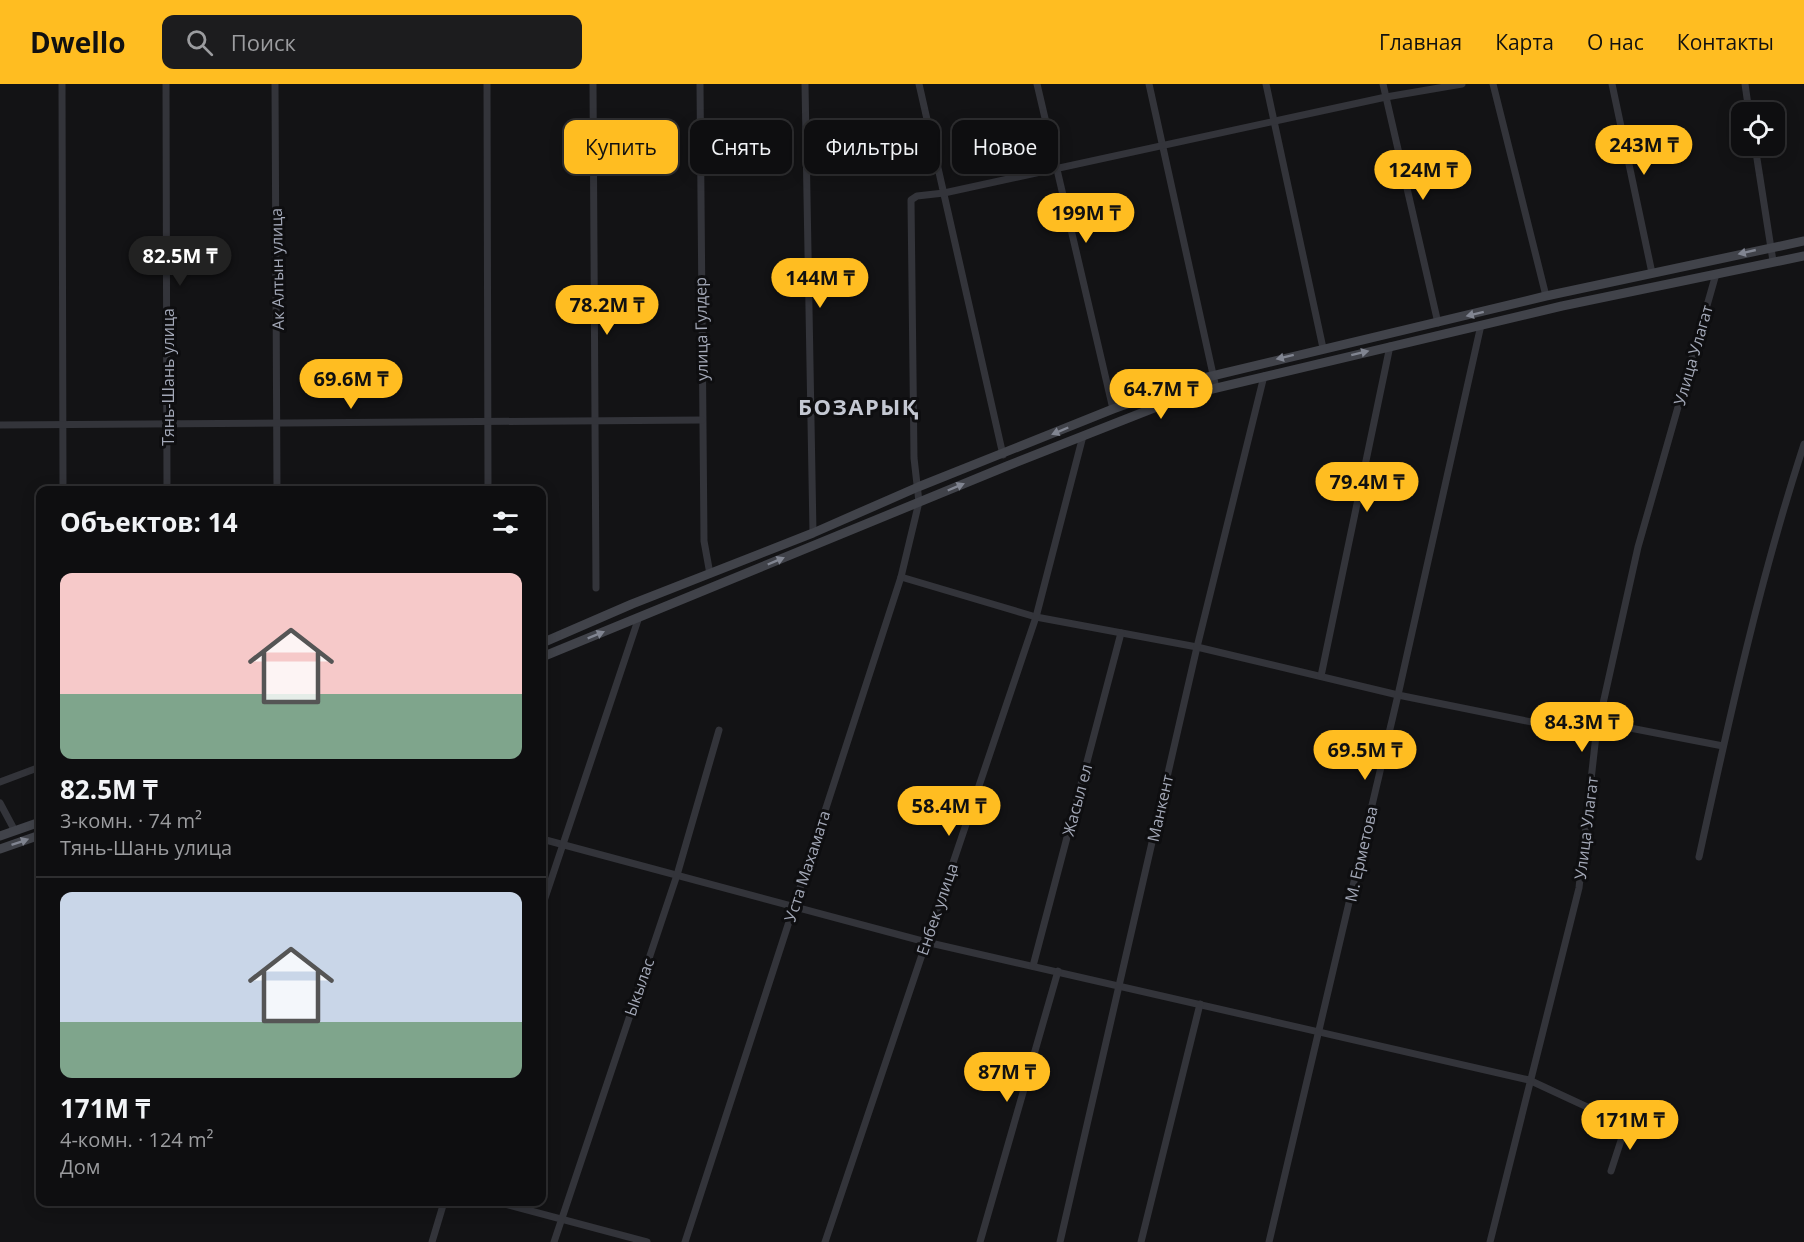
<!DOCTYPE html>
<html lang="ru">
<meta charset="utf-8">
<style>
body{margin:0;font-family:"Open Sans",sans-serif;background:#1c1c1e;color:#f1f3f6;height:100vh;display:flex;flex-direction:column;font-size:22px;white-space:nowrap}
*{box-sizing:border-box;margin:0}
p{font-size:20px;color:#9b9c9f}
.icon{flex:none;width:33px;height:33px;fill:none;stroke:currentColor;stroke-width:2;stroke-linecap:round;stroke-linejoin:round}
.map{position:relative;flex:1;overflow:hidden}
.sheet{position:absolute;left:36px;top:402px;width:510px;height:720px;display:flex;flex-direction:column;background:#0e0e10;border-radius:12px;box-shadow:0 3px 15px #0003,0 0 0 2px #2e2e30}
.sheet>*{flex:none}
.guide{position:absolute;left:564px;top:36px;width:570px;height:54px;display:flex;gap:12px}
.buttons{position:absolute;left:1731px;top:18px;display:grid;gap:12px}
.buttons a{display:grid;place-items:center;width:54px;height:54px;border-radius:12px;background:#0e0e10;box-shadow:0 3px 15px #0003,0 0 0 2px #2e2e30;font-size:30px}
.price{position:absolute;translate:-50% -51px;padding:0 14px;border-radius:21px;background:#ffbd21;color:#111;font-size:20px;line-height:39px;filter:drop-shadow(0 2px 3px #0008)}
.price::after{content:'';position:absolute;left:50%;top:36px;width:18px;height:14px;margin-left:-9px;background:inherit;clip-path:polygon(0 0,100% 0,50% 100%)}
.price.selected{background:#222;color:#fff}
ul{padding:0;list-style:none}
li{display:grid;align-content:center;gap:12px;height:318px;padding:0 24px}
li+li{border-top:2px solid #2e2e30}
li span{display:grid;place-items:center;height:186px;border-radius:12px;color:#555}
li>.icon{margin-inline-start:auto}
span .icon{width:108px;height:108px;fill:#fffc;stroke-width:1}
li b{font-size:26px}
h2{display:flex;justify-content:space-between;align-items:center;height:72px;padding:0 24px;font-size:26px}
.tag{padding:0 21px;border-radius:12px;background:#0e0e10;box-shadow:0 3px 15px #0003,0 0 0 2px #2e2e30;font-size:21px;line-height:54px}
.tag.selected{background:#ffbd21;color:#111}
header{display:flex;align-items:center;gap:36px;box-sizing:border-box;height:84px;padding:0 30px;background:#ffbd21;color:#111}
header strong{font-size:28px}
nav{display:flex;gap:33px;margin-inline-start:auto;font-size:21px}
.search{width:420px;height:54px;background:#1c1c1e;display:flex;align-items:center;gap:15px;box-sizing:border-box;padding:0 21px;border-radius:12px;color:#9b9c9f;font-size:22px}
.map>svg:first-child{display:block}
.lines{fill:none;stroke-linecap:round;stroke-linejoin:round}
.minor{stroke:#33343a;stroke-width:7}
.secondary{stroke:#41434a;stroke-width:9}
.oneway{fill:#818591}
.labels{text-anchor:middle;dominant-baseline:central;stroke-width:6;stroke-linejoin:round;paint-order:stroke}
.street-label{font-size:16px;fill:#a3a8b7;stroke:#0e0e10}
.district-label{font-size:22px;font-weight:bold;letter-spacing:1.5px;fill:#c4c8d2;stroke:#0e0e10}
</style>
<header>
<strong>Dwello</strong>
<div class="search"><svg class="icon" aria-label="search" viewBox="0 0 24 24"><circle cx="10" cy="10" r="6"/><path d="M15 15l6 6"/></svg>Поиск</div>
<nav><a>Главная</a><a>Карта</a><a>О нас</a><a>Контакты</a></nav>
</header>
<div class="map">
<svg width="1804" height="1158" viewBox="0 0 1804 1158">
<rect width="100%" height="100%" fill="#131315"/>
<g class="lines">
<g class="minor">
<path d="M 62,0 L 63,406"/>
<path d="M 166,0 L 167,406"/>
<path d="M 275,0 L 277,406"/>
<path d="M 487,0 L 488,406"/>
<path d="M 593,0 L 596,504"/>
<path d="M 700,0 L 704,457 L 710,490"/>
<path d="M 805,0 L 813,449"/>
<path d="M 919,0 L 1003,371"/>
<path d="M 1037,0 L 1113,325"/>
<path d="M 1149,0 L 1216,304"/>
<path d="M 1266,0 L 1323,264"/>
<path d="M 1383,0 L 1438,239"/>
<path d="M 1493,0 L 1546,212"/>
<path d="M 1612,0 L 1652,189"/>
<path d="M 1745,0 L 1749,28"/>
<path d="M 1755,62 L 1773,177"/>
<path d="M 0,341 L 702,336"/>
<path d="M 901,493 L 1036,533 L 1197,563 L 1398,611 L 1596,651"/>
<path d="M 1321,592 L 1390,262"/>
<path d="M 1599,638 L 1723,662"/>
<path d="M 0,698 L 40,683"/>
<path d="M 0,719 L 15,747"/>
<path d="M 542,755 L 926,858 L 1529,996 L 1626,1041 L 1611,1087"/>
<path d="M 1699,773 C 1729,635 1760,495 1804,360"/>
<path d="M 542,823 L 639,533"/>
<path d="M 1033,882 L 1121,549"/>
<path d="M 497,1118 L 647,1158"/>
<path d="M 432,1158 L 444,1118"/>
<path d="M 554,1158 L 677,791 L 719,646"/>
<path d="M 685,1158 L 901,493 L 919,418 L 914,374 L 911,116 L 917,112 L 944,109 L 1386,13 L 1462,0"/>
<path d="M 825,1158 L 1036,533 L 1083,352"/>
<path d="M 980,1158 L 1058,887"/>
<path d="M 1060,1158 L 1197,563 L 1264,292"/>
<path d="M 1141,1158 L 1200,920"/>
<path d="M 1269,1158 L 1398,611 L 1481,241"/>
<path d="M 1490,1158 L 1579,804 L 1596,651 L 1638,463 L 1716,190"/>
</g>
<g class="secondary">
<path d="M 542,559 L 632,520 L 813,449 L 918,403 L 1113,325 L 1187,298 L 1546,212 L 1804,157"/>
<path d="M 542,573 L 1007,382 L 1187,311 L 1562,222 L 1804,172"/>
<path d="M 0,752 L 40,738"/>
<path d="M 0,765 L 40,751"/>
</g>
</g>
<defs><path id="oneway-solid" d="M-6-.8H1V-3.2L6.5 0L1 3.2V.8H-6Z" transform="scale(1.5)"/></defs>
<g class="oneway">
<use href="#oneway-solid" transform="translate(1747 168) rotate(167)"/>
<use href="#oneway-solid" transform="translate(1475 230) rotate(166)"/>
<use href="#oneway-solid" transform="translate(1360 269) rotate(-14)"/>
<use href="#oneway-solid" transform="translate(1285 273) rotate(166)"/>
<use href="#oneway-solid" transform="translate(1060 347) rotate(157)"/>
<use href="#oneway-solid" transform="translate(956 403) rotate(-23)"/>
<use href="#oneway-solid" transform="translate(776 477) rotate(-23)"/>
<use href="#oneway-solid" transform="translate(596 551) rotate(-22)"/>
<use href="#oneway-solid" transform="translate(20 758) rotate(-19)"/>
</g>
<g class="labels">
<g class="street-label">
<text transform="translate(277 185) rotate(-91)">Ак Алтын улица</text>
<text transform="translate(701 245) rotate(-91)">улица Гулдер</text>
<text transform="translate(1693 271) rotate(-74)">Улица Улагат</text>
<text transform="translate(168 293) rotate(-90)">Тянь-Шань улица</text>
<text transform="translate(1077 716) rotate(-75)">Жасыл ел</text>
<text transform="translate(1160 724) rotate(-77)">Манкент</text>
<text transform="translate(1586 744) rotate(-83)">Улица Улагат</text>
<text transform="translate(1361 770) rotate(-77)">М. Ерметова</text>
<text transform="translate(807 782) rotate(-72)">Уста Махамата</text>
<text transform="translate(937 825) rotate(-71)">Енбек улица</text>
<text transform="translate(639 903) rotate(-71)">Ыкылас</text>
</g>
<g class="district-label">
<text x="859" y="322">БОЗАРЫҚ</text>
</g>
</g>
</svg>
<div class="buttons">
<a><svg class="icon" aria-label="locate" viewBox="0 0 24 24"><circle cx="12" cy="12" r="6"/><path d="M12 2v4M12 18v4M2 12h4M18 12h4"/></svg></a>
</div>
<b class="price" style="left:1644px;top:92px">243M ₸</b>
<b class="price" style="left:1423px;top:117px">124M ₸</b>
<b class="price" style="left:1086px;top:160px">199M ₸</b>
<b class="price selected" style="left:180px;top:203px">82.5M ₸</b>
<b class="price" style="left:820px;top:225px">144M ₸</b>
<b class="price" style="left:607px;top:252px">78.2M ₸</b>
<b class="price" style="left:351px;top:326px">69.6M ₸</b>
<b class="price" style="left:1161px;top:336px">64.7M ₸</b>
<b class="price" style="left:1367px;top:429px">79.4M ₸</b>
<b class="price" style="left:1582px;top:669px">84.3M ₸</b>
<b class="price" style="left:1365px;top:697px">69.5M ₸</b>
<b class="price" style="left:949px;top:753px">58.4M ₸</b>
<b class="price" style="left:1007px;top:1019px">87M ₸</b>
<b class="price" style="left:1630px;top:1067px">171M ₸</b>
<div class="guide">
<a class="tag selected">Купить</a>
<a class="tag">Снять</a>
<a class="tag">Фильтры</a>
<a class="tag">Новое</a>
</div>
<section class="sheet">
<h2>Объектов: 14<svg class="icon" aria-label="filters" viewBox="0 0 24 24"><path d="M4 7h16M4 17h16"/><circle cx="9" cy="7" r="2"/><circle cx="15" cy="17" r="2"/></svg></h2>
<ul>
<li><span style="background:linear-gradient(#f6c9c9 65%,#7fa58c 0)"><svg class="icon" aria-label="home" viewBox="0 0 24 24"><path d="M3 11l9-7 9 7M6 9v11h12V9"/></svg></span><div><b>82.5M ₸</b><p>3-комн. · 74 m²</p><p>Тянь-Шань улица</p></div></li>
<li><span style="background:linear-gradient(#c9d6e8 70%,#7fa58c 0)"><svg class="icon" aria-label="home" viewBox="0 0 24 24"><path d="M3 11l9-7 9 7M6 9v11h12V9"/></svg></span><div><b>171M ₸</b><p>4-комн. · 124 m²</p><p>Дом</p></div></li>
</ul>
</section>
</div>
